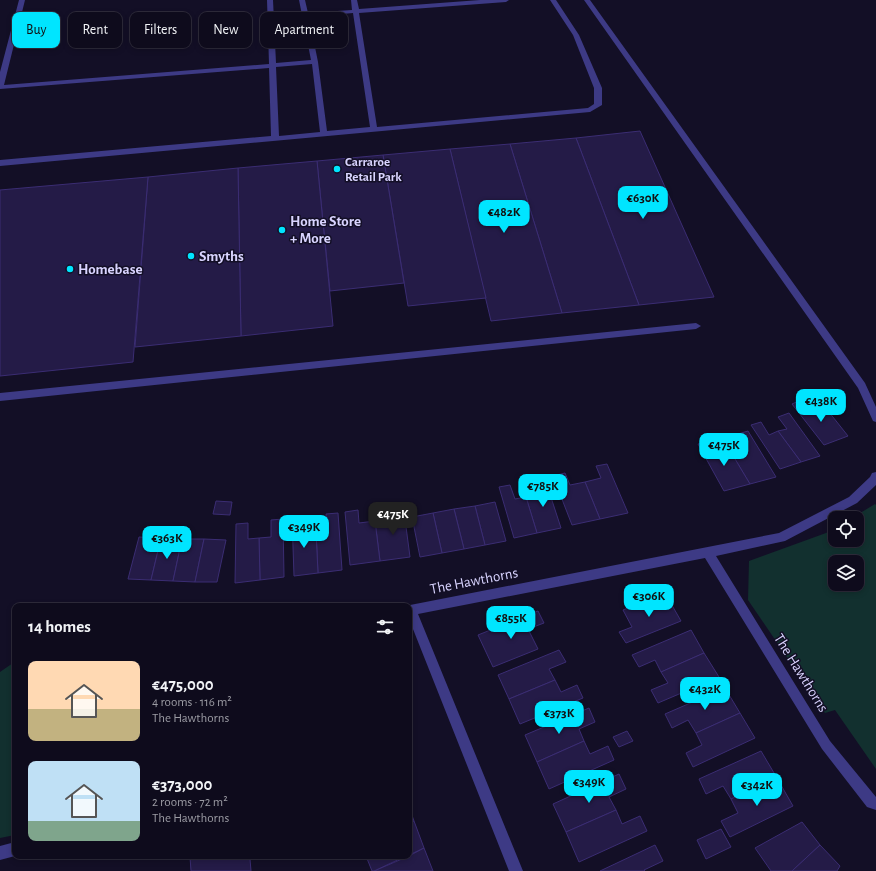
<!DOCTYPE html>
<meta charset="utf-8">
<style>
body{margin:0;font-family:"Alegreya Sans",sans-serif;background:#171425;color:#f1f3f6;height:100vh;display:flex;flex-direction:column;font-size:15px;white-space:nowrap}
*{box-sizing:border-box;margin:0}
p{font-size:13px;color:#9b9ba3}
.icon{flex:none;width:22px;height:22px;fill:none;stroke:currentColor;stroke-width:2;stroke-linecap:round;stroke-linejoin:round}
.map{position:relative;flex:1;overflow:hidden}
.sheet{position:absolute;left:12px;top:603px;width:400px;height:256px;display:flex;flex-direction:column;background:#0e0b1c;border-radius:8px;box-shadow:0 2px 6px #0003,0 0 0 1px #2e2b3b}
.sheet>*{flex:none}
.banner{position:absolute;left:12px;top:12px;width:400px;height:36px;display:flex;gap:8px}
.tools{position:absolute;left:828px;top:511px;display:grid;gap:8px}
.tools a{display:grid;place-items:center;width:36px;height:36px;border-radius:8px;background:#0e0b1c;box-shadow:0 2px 6px #0003,0 0 0 1px #2e2b3b;font-size:20px}
.price{position:absolute;translate:-50% -34px;padding:0 9px;border-radius:8px;background:#00e5ff;color:#111;font-size:13px;line-height:26px;filter:drop-shadow(0 1px 2px #0008)}
.price::after{content:'';position:absolute;left:50%;top:24px;width:12px;height:9px;margin-left:-6px;background:inherit;clip-path:polygon(0 0,100% 0,50% 100%)}
.price.on{background:#222;color:#fff}
ul{padding:0;list-style:none}
li{display:flex;align-items:center;gap:12px;height:100px;padding:0 16px}
li span{display:grid;place-items:center;flex:none;width:112px;height:80px;border-radius:8px;color:#555}
li>.icon{margin-inline-start:auto}
span .icon{width:48px;height:48px;fill:#fffc;stroke-width:1}
li b{font-size:17px}
h2{display:flex;justify-content:space-between;align-items:center;height:48px;padding:0 16px;font-size:17px}
.chip{padding:0 14px;border-radius:8px;background:#0e0b1c;box-shadow:0 2px 6px #0003,0 0 0 1px #2e2b3b;font-size:14px;line-height:36px}
.chip.on{background:#00e5ff;color:#111}
.map>svg:first-child{display:block}
.green{fill:#12302f;fill-rule:evenodd}
.building{fill:#241b47;stroke:#3b2d73}
.lines{fill:none;stroke-linecap:round;stroke-linejoin:round}
.minor{fill:#3d3a85;fill-rule:evenodd}
.poi-dot{fill:#00e5ff;stroke:#130f26;stroke-width:1.5}
.labels{text-anchor:middle;dominant-baseline:central;stroke-width:3;stroke-linejoin:round;paint-order:stroke}
.far-poi-label{font-size:13px;font-weight:bold;fill:#d9d4ff;stroke:#130f26;text-anchor:start}
.poi-label{font-size:15px;font-weight:bold;fill:#d9d4ff;stroke:#130f26;text-anchor:start}
.street-label{font-size:15px;fill:#d9d4ff;stroke:#130f26}
</style>
<div class="map">
<svg width="876" height="871" viewBox="0 0 876 871">
<rect width="100%" height="100%" fill="#130f26"/>
<g class="green">
<path d="M 875,504 L 876,505 L 876,769 L 835,710 L 825,713 L 748,600 L 749,561 L 826,533 L 835,528 L 835,540 L 857,540 L 857,518 L 852,518 ZM 835,562 L 857,562 L 857,584 L 835,584 Z"/>
<path d="M 15,658 L 15,835 L 0,838 L 0,672 L 13,663 Z"/>
</g>
<g class="building">
<path d="M 640,131 L 714,297 L 639,305 L 576,138 Z"/>
<path d="M 576,138 L 639,305 L 562,313 L 510,144 Z"/>
<path d="M 510,144 L 562,313 L 491,321 L 450,149 Z"/>
<path d="M 450,149 L 486,298 L 408,306 L 383,155 Z"/>
<path d="M 383,155 L 404,283 L 330,291 L 317,161 Z"/>
<path d="M 317,161 L 333,326 L 241,336 L 238,168 Z"/>
<path d="M 238,168 L 241,336 L 135,347 L 148,177 Z"/>
<path d="M 148,177 L 133,362 L 0,376 L 0,190 Z"/>
<path d="M 801,400 L 811,412 L 825,407 L 848,436 L 824,445 L 792,404 Z"/>
<path d="M 789,413 L 820,456 L 801,462 L 778,431 L 787,429 L 778,417 Z"/>
<path d="M 761,422 L 769,435 L 778,431 L 801,462 L 780,469 L 751,425 Z"/>
<path d="M 748,431 L 776,477 L 750,484 L 729,449 L 745,445 L 738,434 Z"/>
<path d="M 709,441 L 716,452 L 729,449 L 750,484 L 724,491 L 698,444 Z"/>
<path d="M 607,464 L 628,513 L 600,519 L 585,482 L 601,478 L 596,466 Z"/>
<path d="M 565,473 L 570,485 L 585,482 L 600,519 L 572,525 L 553,476 Z"/>
<path d="M 545,479 L 561,528 L 537,533 L 526,497 L 536,495 L 531,481 Z"/>
<path d="M 510,485 L 515,499 L 526,497 L 537,533 L 514,538 L 499,487 Z"/>
<path d="M 216,501 L 232,502 L 230,515 L 213,514 Z"/>
<path d="M 495,502 L 506,541 L 485,545 L 475,506 Z"/>
<path d="M 403,504 L 410,557 L 380,561 L 375,521 L 392,519 L 390,506 Z"/>
<path d="M 475,506 L 485,545 L 464,549 L 454,509 Z"/>
<path d="M 454,509 L 464,549 L 442,553 L 433,513 Z"/>
<path d="M 358,510 L 359,523 L 375,521 L 380,561 L 350,565 L 345,512 Z"/>
<path d="M 338,513 L 342,570 L 318,573 L 316,531 L 327,530 L 326,514 Z"/>
<path d="M 433,513 L 442,553 L 420,557 L 412,517 Z"/>
<path d="M 304,516 L 305,533 L 316,531 L 318,573 L 294,576 L 292,517 Z"/>
<path d="M 283,519 L 284,577 L 260,580 L 259,538 L 271,537 L 271,520 Z"/>
<path d="M 248,523 L 248,539 L 259,538 L 260,580 L 235,583 L 236,524 Z"/>
<path d="M 139,537 L 161,538 L 151,580 L 128,579 Z"/>
<path d="M 161,538 L 182,539 L 173,581 L 151,580 Z"/>
<path d="M 182,539 L 204,539 L 195,582 L 173,581 Z"/>
<path d="M 204,539 L 226,540 L 217,582 L 195,582 Z"/>
<path d="M 665,593 L 681,621 L 626,643 L 619,632 L 632,627 L 623,610 Z"/>
<path d="M 538,611 L 544,623 L 528,629 L 538,649 L 493,667 L 478,635 Z"/>
<path d="M 691,630 L 704,653 L 661,672 L 655,660 L 639,667 L 632,655 Z"/>
<path d="M 559,650 L 566,662 L 549,669 L 555,680 L 509,699 L 498,675 Z"/>
<path d="M 704,653 L 719,677 L 658,703 L 651,690 L 668,683 L 661,672 Z"/>
<path d="M 555,680 L 561,692 L 577,685 L 583,698 L 520,724 L 509,699 Z"/>
<path d="M 725,688 L 740,713 L 696,733 L 688,720 L 672,728 L 665,714 Z"/>
<path d="M 589,708 L 595,722 L 579,729 L 584,741 L 537,762 L 525,735 Z"/>
<path d="M 740,713 L 755,738 L 693,767 L 686,753 L 702,745 L 696,733 Z"/>
<path d="M 627,731 L 633,741 L 619,747 L 613,737 Z"/>
<path d="M 584,741 L 590,754 L 608,746 L 614,760 L 549,789 L 537,762 Z"/>
<path d="M 761,751 L 777,778 L 731,799 L 723,786 L 706,794 L 699,779 Z"/>
<path d="M 619,774 L 626,789 L 609,797 L 616,810 L 566,832 L 553,804 Z"/>
<path d="M 777,778 L 793,806 L 730,837 L 721,821 L 738,813 L 731,799 Z"/>
<path d="M 409,807 L 414,821 L 409,823 Z"/>
<path d="M 616,810 L 622,824 L 640,816 L 647,831 L 579,862 L 566,832 Z"/>
<path d="M 414,821 L 424,848 L 409,855 L 409,823 Z"/>
<path d="M 802,822 L 820,845 L 792,871 L 771,871 L 755,848 Z"/>
<path d="M 721,829 L 731,847 L 706,859 L 697,840 Z"/>
<path d="M 655,845 L 663,861 L 644,870 L 645,871 L 600,871 Z"/>
<path d="M 820,845 L 840,866 L 837,871 L 792,871 Z"/>
<path d="M 424,848 L 433,871 L 374,871 L 409,856 Z"/>
<path d="M 194,856 L 260,856 L 250,859 L 251,871 L 191,871 L 190,857 Z"/>
<path d="M 366,856 L 406,856 L 374,871 L 372,871 Z"/>
</g>
<g class="lines">
<g class="minor">
<path d="M 19,0 L 25,0 L 4,85 L 269,64 L 267,0 L 273,0 L 276,63 L 311,60 L 299,0 L 305,0 L 308,13 L 352,10 L 351,0 L 357,0 L 359,9 L 480,0 L 509,0 L 506,2 L 359,13 L 377,127 L 588,108 L 594,104 L 594,88 L 573,35 L 550,0 L 556,0 L 579,35 L 602,88 L 602,105 L 590,112 L 0,166 L 0,160 L 271,136 L 269,68 L 0,89 L 0,72 ZM 353,13 L 370,127 L 327,131 L 318,62 L 309,17 ZM 312,64 L 320,132 L 279,136 L 276,67 Z"/>
<path d="M 584,0 L 590,0 L 865,383 L 876,407 L 876,422 L 873,421 L 858,388 Z"/>
<path d="M 696,323 L 701,326 L 696,329 L 0,401 L 0,393 Z"/>
<path d="M 876,472 L 876,485 L 857,503 L 785,541 L 716,556 L 830,741 L 876,797 L 876,810 L 867,807 L 822,749 L 705,558 L 418,614 L 523,871 L 509,871 L 409,619 L 409,606 L 405,606 L 779,533 L 849,497 L 870,477 L 872,473 Z"/>
<path d="M 15,842 L 15,856 L 0,860 L 0,846 Z"/>
</g>
</g>
<g class="poi-dot">
<circle cx="337" cy="169" r="4"/>
<circle cx="282" cy="230" r="4"/>
<circle cx="191" cy="256" r="4"/>
<circle cx="70" cy="269" r="4"/>
</g>
<g class="labels">
<g class="far-poi-label">
<text x="345" y="162">Carraroe<tspan x="345" dy="15">Retail Park</tspan></text>
</g>
<g class="poi-label">
<text x="290" y="221">Home Store<tspan x="290" dy="17">+ More</tspan></text>
<text x="199" y="256">Smyths</text>
<text x="78" y="269">Homebase</text>
</g>
<g class="street-label">
<text transform="translate(474 581) rotate(-11)">The Hawthorns</text>
<text transform="translate(801 673) rotate(58)">The Hawthorns</text>
</g>
</g>
</svg>
<div class="tools">
<a><svg class="icon" aria-label="locate" viewBox="0 0 24 24"><circle cx="12" cy="12" r="6"/><path d="M12 2v4M12 18v4M2 12h4M18 12h4"/></svg></a>
<a><svg class="icon" aria-label="layers" viewBox="0 0 24 24"><path d="M12 4l9 5-9 5-9-5zM3 14l9 5 9-5"/></svg></a>
</div>
<b class="price" style="left:643px;top:220px">€630K</b>
<b class="price" style="left:504px;top:234px">€482K</b>
<b class="price" style="left:821px;top:423px">€438K</b>
<b class="price" style="left:724px;top:467px">€475K</b>
<b class="price" style="left:543px;top:508px">€785K</b>
<b class="price on" style="left:393px;top:536px">€475K</b>
<b class="price" style="left:304px;top:549px">€349K</b>
<b class="price" style="left:167px;top:560px">€363K</b>
<b class="price" style="left:649px;top:618px">€306K</b>
<b class="price" style="left:511px;top:640px">€855K</b>
<b class="price" style="left:705px;top:711px">€432K</b>
<b class="price" style="left:559px;top:735px">€373K</b>
<b class="price" style="left:589px;top:804px">€349K</b>
<b class="price" style="left:757px;top:807px">€342K</b>
<div class="banner">
<a class="chip on">Buy</a>
<a class="chip">Rent</a>
<a class="chip">Filters</a>
<a class="chip">New</a>
<a class="chip">Apartment</a>
</div>
<section class="sheet">
<h2>14 homes<svg class="icon" aria-label="filters" viewBox="0 0 24 24"><path d="M4 7h16M4 17h16"/><circle cx="9" cy="7" r="2"/><circle cx="15" cy="17" r="2"/></svg></h2>
<ul>
<li><span style="background:linear-gradient(#ffd9b3 60%,#c2b280 0)"><svg class="icon" aria-label="home" viewBox="0 0 24 24"><path d="M3 11l9-7 9 7M6 9v11h12V9"/></svg></span><div><b>€475,000</b><p>4 rooms · 116 m²</p><p>The Hawthorns</p></div></li>
<li><span style="background:linear-gradient(#bfe0f5 75%,#7fa58c 0)"><svg class="icon" aria-label="home" viewBox="0 0 24 24"><path d="M3 11l9-7 9 7M6 9v11h12V9"/></svg></span><div><b>€373,000</b><p>2 rooms · 72 m²</p><p>The Hawthorns</p></div></li>
</ul>
</section>
</div>
